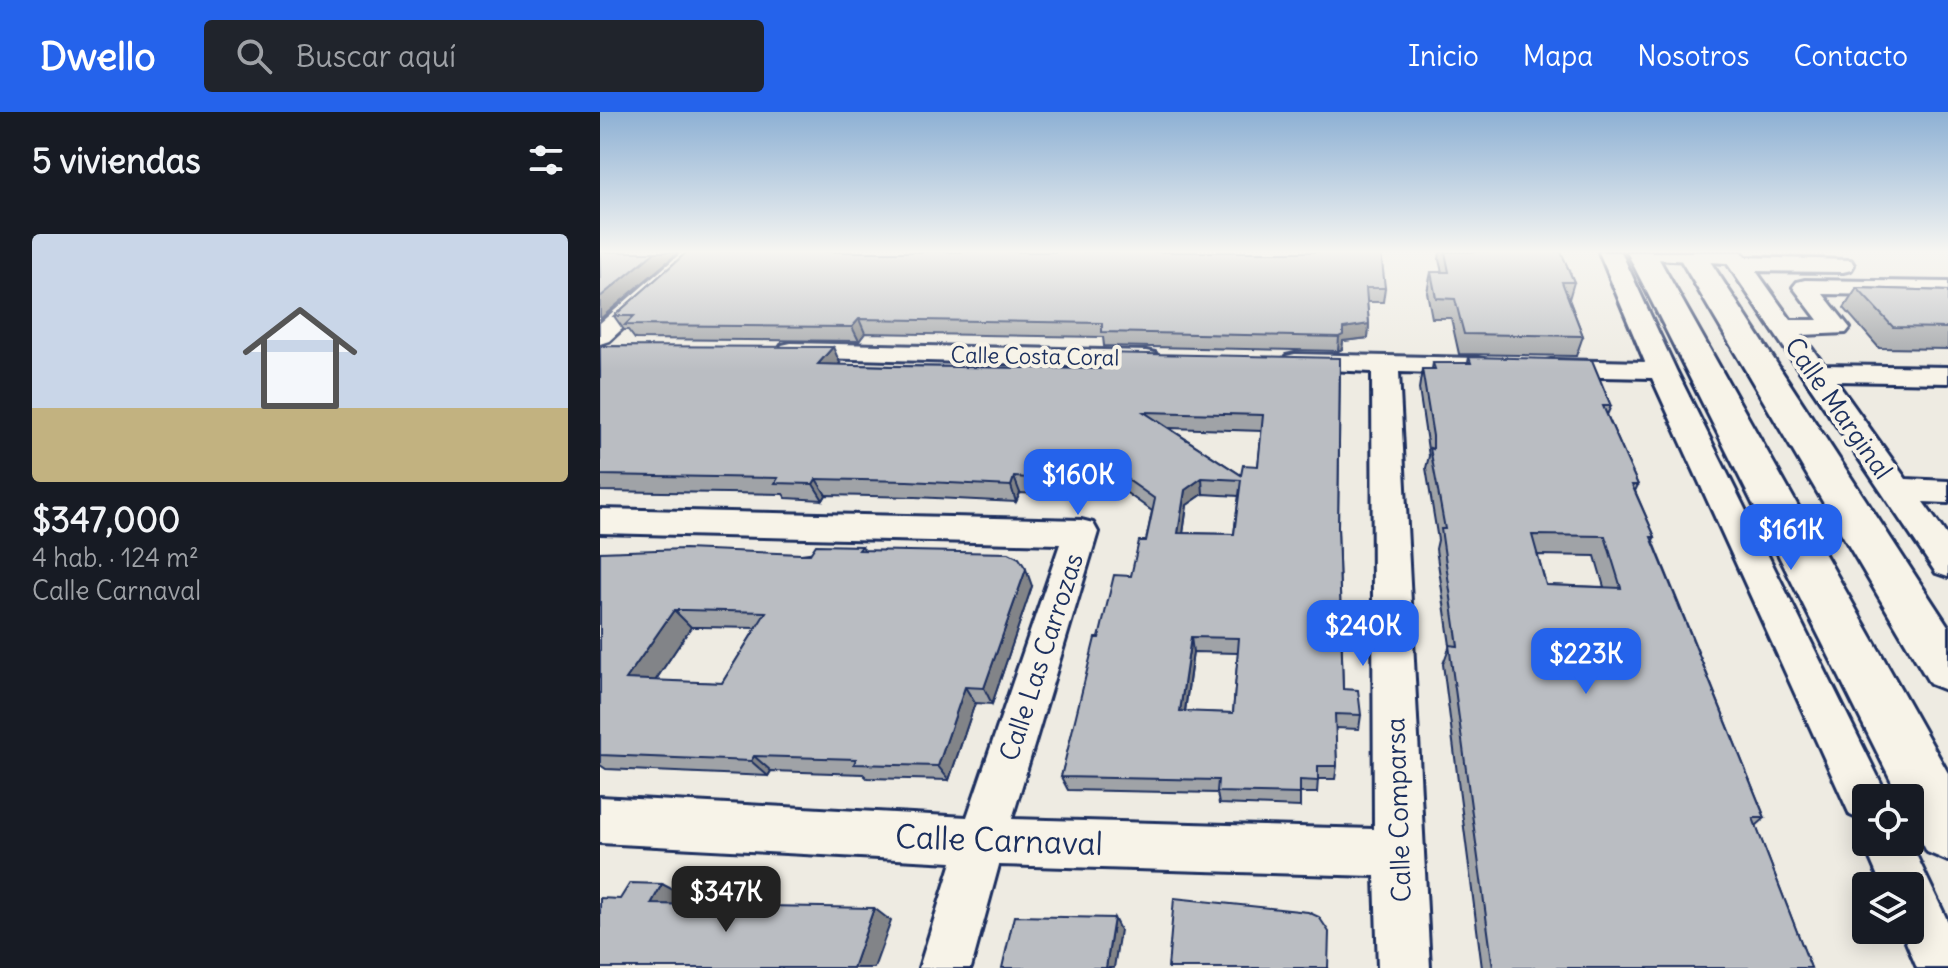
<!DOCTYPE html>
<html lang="es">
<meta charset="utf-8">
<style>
body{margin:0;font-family:Delius,sans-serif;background:#20242c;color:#f1f3f6;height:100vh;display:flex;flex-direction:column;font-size:30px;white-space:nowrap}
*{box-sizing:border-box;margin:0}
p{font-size:26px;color:#9ea1a6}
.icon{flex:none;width:44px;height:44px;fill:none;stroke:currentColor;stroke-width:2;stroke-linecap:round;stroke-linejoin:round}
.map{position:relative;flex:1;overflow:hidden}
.details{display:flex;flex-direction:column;background:#171b24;width:600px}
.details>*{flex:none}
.buttons{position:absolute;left:1252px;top:672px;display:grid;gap:16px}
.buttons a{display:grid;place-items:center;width:72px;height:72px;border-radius:8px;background:#171b24;box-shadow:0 4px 20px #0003;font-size:40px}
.price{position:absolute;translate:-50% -68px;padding:0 18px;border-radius:16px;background:#2563eb;color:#fff;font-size:26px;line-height:52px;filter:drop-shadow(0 2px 4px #0008)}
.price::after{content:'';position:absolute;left:50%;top:48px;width:24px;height:18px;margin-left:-12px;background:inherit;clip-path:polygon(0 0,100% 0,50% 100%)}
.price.current{background:#222;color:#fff}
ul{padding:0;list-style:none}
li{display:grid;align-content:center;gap:16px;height:424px;padding:0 32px}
li span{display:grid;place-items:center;height:248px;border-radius:8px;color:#555}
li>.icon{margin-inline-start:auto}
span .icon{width:144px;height:144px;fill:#fffc;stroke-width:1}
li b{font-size:34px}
h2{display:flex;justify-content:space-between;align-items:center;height:96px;padding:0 32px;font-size:34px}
header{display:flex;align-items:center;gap:48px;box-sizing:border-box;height:112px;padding:0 40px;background:#2563eb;color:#fff}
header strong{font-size:38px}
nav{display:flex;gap:44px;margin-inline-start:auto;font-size:28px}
.search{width:560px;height:72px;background:#20242c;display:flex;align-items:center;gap:20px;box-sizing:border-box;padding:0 28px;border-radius:8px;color:#9ea1a6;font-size:30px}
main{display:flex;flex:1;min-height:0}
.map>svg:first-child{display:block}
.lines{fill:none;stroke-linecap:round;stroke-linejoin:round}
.minor-casing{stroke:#1b2f5e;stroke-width:6}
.highway-casing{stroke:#1b2f5e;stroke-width:6}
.minor{fill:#f7f3e8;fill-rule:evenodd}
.highway{fill:#f7f3e8;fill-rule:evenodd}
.wall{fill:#a0a3a7;stroke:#1b2f5e;stroke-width:2;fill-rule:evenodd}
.shaded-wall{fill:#828488;stroke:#1b2f5e;stroke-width:2}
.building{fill:#babdc2;stroke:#1b2f5e;stroke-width:2;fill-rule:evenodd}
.labels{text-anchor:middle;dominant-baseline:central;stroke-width:8;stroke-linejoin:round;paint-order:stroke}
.far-street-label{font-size:22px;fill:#1b2f5e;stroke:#f7f3e8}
.street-label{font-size:26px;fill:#1b2f5e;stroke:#f7f3e8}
.near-street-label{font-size:32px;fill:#1b2f5e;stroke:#f7f3e8}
</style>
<header>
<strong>Dwello</strong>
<div class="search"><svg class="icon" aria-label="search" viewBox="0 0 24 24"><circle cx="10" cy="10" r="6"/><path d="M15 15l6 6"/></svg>Buscar aquí</div>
<nav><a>Inicio</a><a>Mapa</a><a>Nosotros</a><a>Contacto</a></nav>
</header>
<main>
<section class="details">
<h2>5 viviendas<svg class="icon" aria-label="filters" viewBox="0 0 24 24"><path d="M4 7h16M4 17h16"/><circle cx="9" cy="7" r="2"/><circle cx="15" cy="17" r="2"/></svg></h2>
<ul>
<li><span style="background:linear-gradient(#c9d6e8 70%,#c2b280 0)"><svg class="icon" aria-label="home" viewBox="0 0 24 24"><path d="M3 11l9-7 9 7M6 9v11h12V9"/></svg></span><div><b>$347,000</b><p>4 hab. · 124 m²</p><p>Calle Carnaval</p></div></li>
</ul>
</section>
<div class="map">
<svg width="1348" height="856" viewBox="0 0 1348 856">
<rect width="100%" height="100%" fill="#eeebe2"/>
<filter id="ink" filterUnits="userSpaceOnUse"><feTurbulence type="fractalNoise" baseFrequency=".0125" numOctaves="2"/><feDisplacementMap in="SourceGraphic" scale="16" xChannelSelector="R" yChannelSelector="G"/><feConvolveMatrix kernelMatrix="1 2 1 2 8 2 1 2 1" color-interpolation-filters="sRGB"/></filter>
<g filter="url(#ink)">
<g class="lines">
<defs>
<g id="minor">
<path d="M 82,140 L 106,140 L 9,229 L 0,232 L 0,211 Z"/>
<path d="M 999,140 L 1021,140 L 1076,258 L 1282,673 L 1287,686 L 1266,686 L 1266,710 L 1250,703 L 1052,266 L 951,264 L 941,262 L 937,256 L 941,250 L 951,248 L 1045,250 Z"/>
<path d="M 1043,140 L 1142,140 L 1146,145 L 1251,148 L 1254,153 L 1251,158 L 1243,160 L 1156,159 L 1191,208 L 1218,208 L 1193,175 L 1197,170 L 1205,168 L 1348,170 L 1348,184 L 1223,182 L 1250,216 L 1246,221 L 1202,223 L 1224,253 L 1348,255 L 1348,271 L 1236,269 L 1306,367 L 1348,369 L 1348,391 L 1323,390 L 1348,425 L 1348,465 L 1336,461 L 1127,151 L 1054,147 Z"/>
<path d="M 191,231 L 546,239 L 555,241 L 559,247 L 555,253 L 546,255 L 182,245 L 178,239 L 182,233 Z"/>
<path d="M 695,242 L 878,246 L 888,248 L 891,254 L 888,260 L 878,262 L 799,260 L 830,856 L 778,856 L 775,764 L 399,753 L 371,856 L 319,856 L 352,750 L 0,731 L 0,685 L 367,705 L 460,432 L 0,421 L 0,397 L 481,408 L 493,411 L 498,420 L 412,707 L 774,717 L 772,260 L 686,256 L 682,250 L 686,244 Z"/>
<path d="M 1266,722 L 1266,730 L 1310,730 L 1348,810 L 1348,856 L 1317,856 L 1301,818 L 1310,818 L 1310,774 L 1282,774 L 1263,730 Z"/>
</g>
<g id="highway">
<path d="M 1027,140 L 1055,140 L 1348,661 L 1348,749 L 1327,740 L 1310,706 L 1310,686 L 1300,686 Z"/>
<path d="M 1076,140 L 1104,140 L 1348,514 L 1348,579 L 1330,572 Z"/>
</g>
</defs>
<use href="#minor" class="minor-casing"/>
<use href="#highway" class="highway-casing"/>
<use href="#minor" class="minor"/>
<use href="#highway" class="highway"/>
</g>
<g class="wall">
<path d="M 87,140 L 785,176 L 783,190 L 767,190 L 769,212 L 768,226 L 743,229 L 742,237 L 738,239 L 504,234 L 503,225 L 265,221 L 259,229 L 35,227 L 28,218 L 24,218 L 14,204 Z"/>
<path d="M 840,140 L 961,140 L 974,170 L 969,187 L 983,224 L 976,244 L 859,242 L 851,206 L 832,206 L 827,180 L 831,160 L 842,160 L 839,148 Z"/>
<path d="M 1257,176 L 1348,179 L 1348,237 L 1279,236 L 1244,196 Z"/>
<path d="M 0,234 L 240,251 L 239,253 L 500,257 L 740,246 L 738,415 L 743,577 L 761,603 L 759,617 L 735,616 L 737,654 L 735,667 L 718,667 L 717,681 L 700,681 L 700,695 L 619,692 L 617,681 L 468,678 L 461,665 L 499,526 L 531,464 L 546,429 L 552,399 L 521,377 L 437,375 L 435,382 L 420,381 L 416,390 L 315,385 L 226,383 L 223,388 L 186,386 L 183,382 L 0,379 ZM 569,316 L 662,319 L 658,354 L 641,363 ZM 603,382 L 639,384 L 634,422 L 583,421 L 587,393 ZM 593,540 L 638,541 L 633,601 L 585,600 Z"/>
<path d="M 869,245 L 1011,294 L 1007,303 L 1038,373 L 1035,379 L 1055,425 L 1053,428 L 1165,706 L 1156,714 L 1211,856 L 882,856 L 843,552 L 850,533 L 836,437 L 838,428 L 826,356 L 829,344 L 819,277 L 822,257 L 832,257 L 833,251 L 868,251 ZM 937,443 L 995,444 L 1004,475 L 946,473 Z"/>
<path d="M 262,434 L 265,439 L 432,474 L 392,592 L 375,591 L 349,668 L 267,666 L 263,662 L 171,659 L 168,664 L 6,657 L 0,653 L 0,440 L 201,442 ZM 91,515 L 101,515 L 156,516 L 122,571 L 55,569 Z"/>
</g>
<g class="shaded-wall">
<path d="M 55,140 L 79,140 L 0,207 L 0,185 Z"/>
<path d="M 259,207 L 265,221 L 259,229 L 252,215 Z"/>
<path d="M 769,212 L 768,226 L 743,229 L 742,237 L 738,239 L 739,225 L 743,216 Z"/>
<path d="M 233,235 L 240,251 L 226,268 L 218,252 Z"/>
<path d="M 432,359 L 437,375 L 435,382 L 429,366 Z"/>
<path d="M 414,365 L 420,381 L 416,390 L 411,374 Z"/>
<path d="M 602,366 L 603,382 L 587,393 L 581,436 L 578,421 L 585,378 Z"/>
<path d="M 216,367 L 226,383 L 223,388 L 213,372 Z"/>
<path d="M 426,457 L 432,474 L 392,592 L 384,576 Z"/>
<path d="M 74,498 L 91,515 L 45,584 L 26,567 Z"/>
<path d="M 591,525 L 593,540 L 583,613 L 580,599 Z"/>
<path d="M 365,575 L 375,591 L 349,668 L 338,654 Z"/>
<path d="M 154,644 L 171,659 L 168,664 L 151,649 Z"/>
<path d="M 62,772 L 87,785 L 76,805 L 51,792 Z"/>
<path d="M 274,796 L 291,809 L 274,856 L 253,856 Z"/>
<path d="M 514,806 L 520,818 L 514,856 L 506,856 Z"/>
</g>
<g class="building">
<path d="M 0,140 L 55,140 L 0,185 Z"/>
<path d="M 87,140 L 781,140 L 785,176 L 766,176 L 769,212 L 743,216 L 743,223 L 739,225 L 502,220 L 502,211 L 259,207 L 252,215 L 25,213 L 34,204 L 14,204 Z"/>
<path d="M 845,140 L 961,140 L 974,170 L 962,170 L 983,224 L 864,222 L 855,187 L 836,186 L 831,160 L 849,160 Z"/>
<path d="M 1257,176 L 1348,179 L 1348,216 L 1293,215 Z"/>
<path d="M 0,234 L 233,235 L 218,252 L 291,254 L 500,257 L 501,241 L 740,246 L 738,415 L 743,577 L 758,578 L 761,603 L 735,602 L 737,654 L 718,654 L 718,669 L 700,668 L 700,682 L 617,680 L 618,668 L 461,665 L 495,526 L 499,526 L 514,463 L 531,464 L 539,429 L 546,429 L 555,387 L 518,361 L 432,359 L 429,366 L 414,365 L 411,374 L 307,369 L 216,367 L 213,372 L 175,371 L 178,366 L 0,363 ZM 544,300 L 663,303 L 658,354 L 643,353 L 641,363 ZM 602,366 L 641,368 L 634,422 L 578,421 L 585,378 ZM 591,525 L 639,526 L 633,601 L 580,599 Z"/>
<path d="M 869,245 L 992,248 L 1011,294 L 1003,294 L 1038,373 L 1032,373 L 1055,425 L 1051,425 L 1165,706 L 1153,706 L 1211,856 L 893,856 L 849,533 L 858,534 L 841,417 L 845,417 L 830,336 L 833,337 L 833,324 L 822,257 L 835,257 L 833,251 L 871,251 ZM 932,423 L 1005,424 L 1021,476 L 946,473 Z"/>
<path d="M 216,433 L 262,434 L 259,438 L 409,441 L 419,446 L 426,457 L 384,576 L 365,575 L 338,654 L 254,652 L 256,647 L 154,644 L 151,649 L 0,643 L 0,440 L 85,437 L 201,442 L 210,442 ZM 74,498 L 84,498 L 166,500 L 122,571 L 26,567 Z"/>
<path d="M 30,771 L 62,772 L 51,792 L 274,796 L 253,856 L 0,856 L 0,786 L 20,787 Z"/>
<path d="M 574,786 L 708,800 L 719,805 L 729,820 L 728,856 L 568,856 Z"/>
<path d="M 414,804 L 514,806 L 506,856 L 402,856 Z"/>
</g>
</g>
<linearGradient id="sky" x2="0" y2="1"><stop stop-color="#8db0d4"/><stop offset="0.54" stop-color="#f7f6f2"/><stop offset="1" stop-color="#f7f6f2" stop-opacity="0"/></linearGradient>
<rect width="1348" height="259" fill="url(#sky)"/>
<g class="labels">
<g class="far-street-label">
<text transform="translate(435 244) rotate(1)">Calle Costa Coral</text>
</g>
<g class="street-label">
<text transform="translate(1239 296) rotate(55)">Calle Marginal</text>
<text transform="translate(441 545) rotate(-72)">Calle Las Carrozas</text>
<text transform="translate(798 698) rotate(-92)">Calle Comparsa</text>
</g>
<g class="near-street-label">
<text transform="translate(399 728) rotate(2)">Calle Carnaval</text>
</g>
</g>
</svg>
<div class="buttons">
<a><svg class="icon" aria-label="locate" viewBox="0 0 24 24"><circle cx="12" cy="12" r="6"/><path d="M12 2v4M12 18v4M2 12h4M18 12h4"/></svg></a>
<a><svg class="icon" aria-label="layers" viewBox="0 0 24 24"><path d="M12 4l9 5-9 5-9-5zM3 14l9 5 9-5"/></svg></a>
</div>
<b class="price" style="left:478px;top:405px">$160K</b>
<b class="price" style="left:1191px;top:460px">$161K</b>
<b class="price" style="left:763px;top:556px">$240K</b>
<b class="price" style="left:986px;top:584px">$223K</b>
<b class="price current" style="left:126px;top:822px">$347K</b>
</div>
</main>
